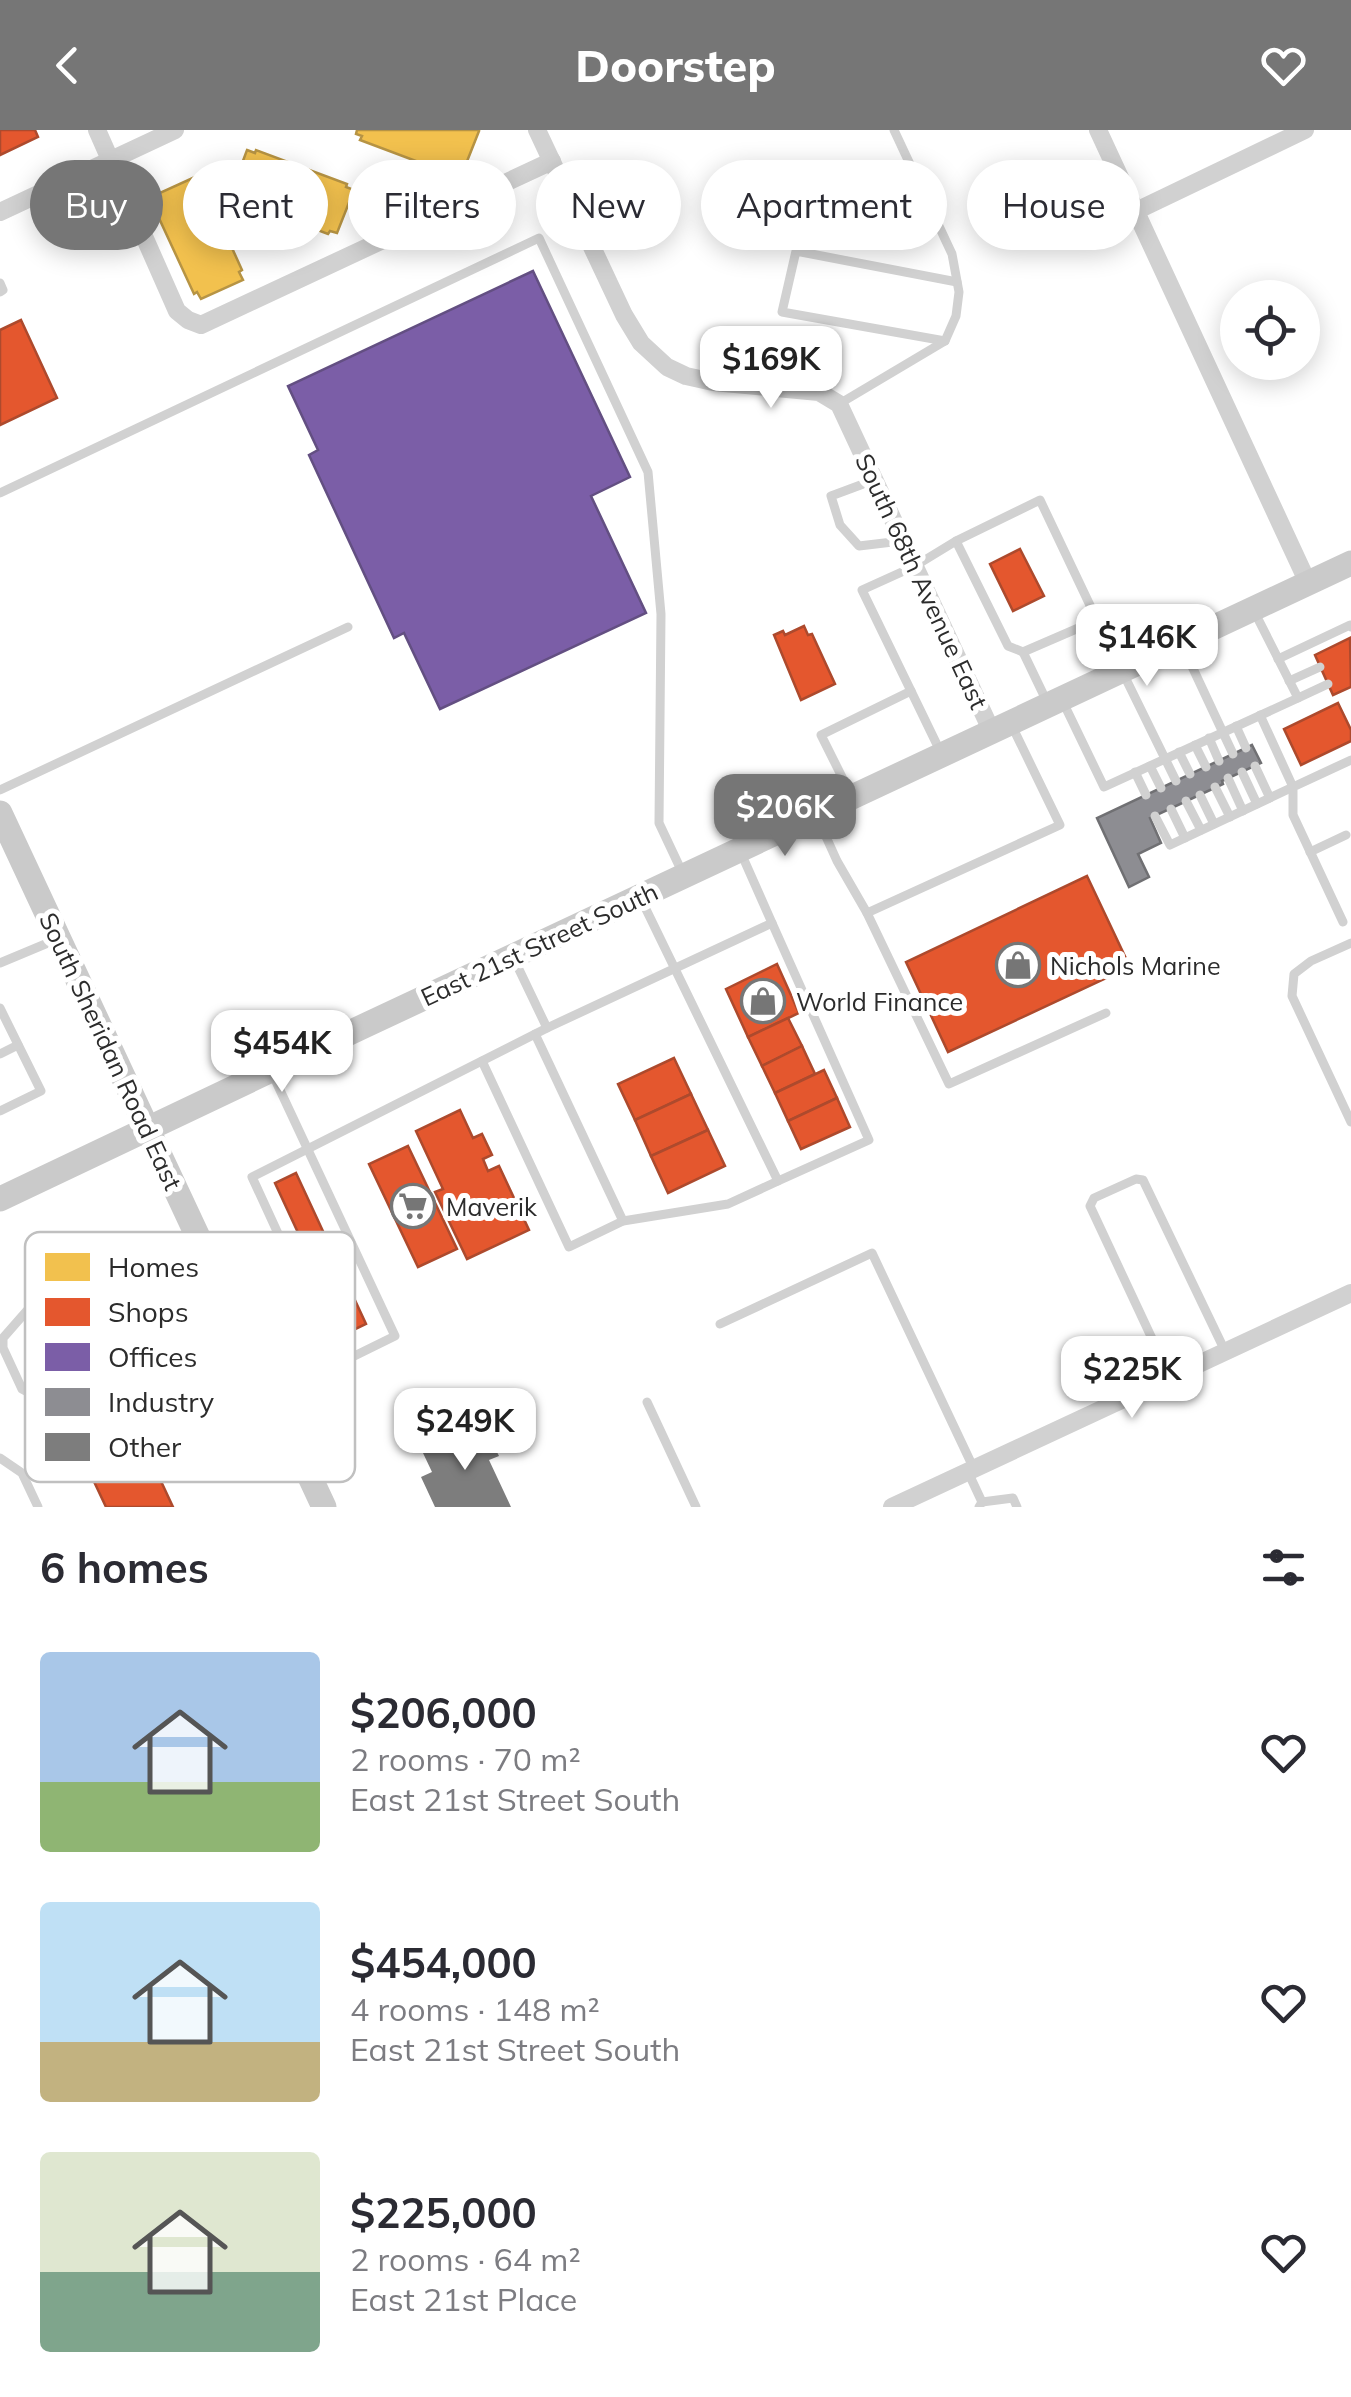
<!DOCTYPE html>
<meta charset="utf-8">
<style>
body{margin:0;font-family:Mulish,sans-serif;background:#f7f7f7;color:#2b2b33;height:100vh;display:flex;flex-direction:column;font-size:38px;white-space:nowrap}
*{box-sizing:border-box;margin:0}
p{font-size:32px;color:#7c7c81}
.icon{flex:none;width:55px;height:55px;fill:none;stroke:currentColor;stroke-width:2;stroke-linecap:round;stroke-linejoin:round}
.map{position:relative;height:1377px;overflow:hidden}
.sheet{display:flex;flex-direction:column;background:#fff;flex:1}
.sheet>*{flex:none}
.top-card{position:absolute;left:30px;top:30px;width:1292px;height:90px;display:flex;gap:20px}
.controls{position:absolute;left:1220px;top:150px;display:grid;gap:20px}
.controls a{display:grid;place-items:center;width:100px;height:100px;border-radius:50%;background:#fff;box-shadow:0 5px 25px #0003;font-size:50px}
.price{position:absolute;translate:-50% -85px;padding:0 22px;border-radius:20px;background:#fff;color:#222;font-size:32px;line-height:65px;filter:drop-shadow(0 2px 5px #0008)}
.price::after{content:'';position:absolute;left:50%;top:60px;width:30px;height:22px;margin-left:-15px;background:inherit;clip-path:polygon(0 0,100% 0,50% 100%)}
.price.current{background:#767676;color:#fff}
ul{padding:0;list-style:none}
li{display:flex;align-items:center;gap:30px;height:250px;padding:0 40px}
li span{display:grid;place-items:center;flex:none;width:280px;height:200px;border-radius:10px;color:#555}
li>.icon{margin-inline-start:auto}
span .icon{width:120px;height:120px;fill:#fffc;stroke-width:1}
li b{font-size:42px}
h2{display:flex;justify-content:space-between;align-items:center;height:120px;padding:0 40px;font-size:42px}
.pill{padding:0 35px;border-radius:45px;background:#fff;box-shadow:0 5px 25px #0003;font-size:35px;line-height:90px}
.pill.current{background:#767676;color:#fff}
header{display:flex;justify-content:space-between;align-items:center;height:130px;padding:0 40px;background:#767676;color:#fff;font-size:45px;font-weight:800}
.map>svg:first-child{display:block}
.homes{fill:#f2c14e;stroke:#b79444;stroke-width:2.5}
.shops{fill:#e4572e;stroke:#ad4a2d;stroke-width:2.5}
.offices{fill:#7b5ea7;stroke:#634f82;stroke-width:2.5}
.industry{fill:#8d8d92;stroke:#707073;stroke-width:2.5}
.building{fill:#7d7d7d}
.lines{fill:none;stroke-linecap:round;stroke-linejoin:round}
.lane{stroke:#d1d1d1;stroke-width:9}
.street{stroke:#d1d1d1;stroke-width:18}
.secondary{stroke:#cacaca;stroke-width:25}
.labels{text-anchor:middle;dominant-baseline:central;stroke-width:10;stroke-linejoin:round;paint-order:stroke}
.street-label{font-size:25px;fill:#2c2c2c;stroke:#fff}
.poi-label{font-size:25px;fill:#2c2c2c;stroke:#fff;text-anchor:start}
.key{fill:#fff;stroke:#c0c0c0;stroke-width:2.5}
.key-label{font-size:28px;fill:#2c2c2c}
</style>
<header><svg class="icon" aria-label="back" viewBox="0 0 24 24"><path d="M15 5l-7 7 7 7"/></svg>Doorstep<svg class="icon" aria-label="heart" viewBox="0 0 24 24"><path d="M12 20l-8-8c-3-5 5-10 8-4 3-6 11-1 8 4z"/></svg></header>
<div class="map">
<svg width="1351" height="1377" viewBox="0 0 1351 1377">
<rect width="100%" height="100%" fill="#fff"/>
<g class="homes">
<path d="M 357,0 L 477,0 L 479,1 L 462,44 L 455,42 L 453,45 L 360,10 L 362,6 L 356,4 Z"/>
<path d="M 247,20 L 255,23 L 256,20 L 347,54 L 346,57 L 354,60 L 337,103 L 330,101 L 328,104 L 235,69 L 237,65 L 231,63 Z"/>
<path d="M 195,47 L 198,54 L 202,52 L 242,140 L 239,142 L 243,150 L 201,169 L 197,162 L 194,164 L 152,73 L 156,72 L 153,66 Z"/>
</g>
<g class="shops">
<path d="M 0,0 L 35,0 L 38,7 L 0,25 Z"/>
<path d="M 21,190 L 57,268 L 0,295 L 0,200 Z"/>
<path d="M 1020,419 L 1044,466 L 1013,481 L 990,434 Z"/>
<path d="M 804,496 L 808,505 L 812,504 L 835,554 L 801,570 L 774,505 L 783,501 L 785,505 Z"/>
<path d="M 1350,508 L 1351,557 L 1333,565 L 1315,525 Z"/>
<path d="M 1338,573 L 1351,600 L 1351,611 L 1301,635 L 1284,599 Z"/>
<path d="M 1087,746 L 1130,837 L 948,922 L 906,832 Z"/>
<path d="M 777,834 L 799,883 L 748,907 L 726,859 Z"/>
<path d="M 788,888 L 802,916 L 762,936 L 748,907 Z"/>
<path d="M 802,916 L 815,944 L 775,963 L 762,936 Z"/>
<path d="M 674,928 L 691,964 L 635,990 L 618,954 Z"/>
<path d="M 824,940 L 837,968 L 788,991 L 775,963 Z"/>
<path d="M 691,964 L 708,1000 L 651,1026 L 635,990 Z"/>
<path d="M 837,968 L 850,997 L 801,1019 L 788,991 Z"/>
<path d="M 460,980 L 473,1008 L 482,1004 L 492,1025 L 483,1029 L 488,1041 L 499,1036 L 529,1100 L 467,1129 L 435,1062 L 443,1059 L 416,1001 Z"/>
<path d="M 708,1000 L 725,1036 L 668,1063 L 651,1026 Z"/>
<path d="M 408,1016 L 457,1119 L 418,1137 L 369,1034 Z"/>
<path d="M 296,1043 L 366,1194 L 345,1204 L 275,1053 Z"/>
<path d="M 145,1317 L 173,1377 L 106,1377 L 90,1343 Z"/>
</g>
<path class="offices" d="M 533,141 L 630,347 L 591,366 L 646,483 L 440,579 L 404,503 L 394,508 L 309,325 L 318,320 L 288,256 Z"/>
<path class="industry" d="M 1252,615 L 1261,633 L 1222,651 L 1223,654 L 1150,688 L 1161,713 L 1138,724 L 1149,747 L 1129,757 L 1097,688 Z"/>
<path class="building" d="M 483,1294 L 499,1326 L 489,1330 L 511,1377 L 435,1377 L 421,1347 L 432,1342 L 423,1323 Z"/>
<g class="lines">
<g class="lane">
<path d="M 0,153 L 3,160 L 0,162"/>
<path d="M 945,211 L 782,182 L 796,121 L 957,152"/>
<path d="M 839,274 L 945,211 L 956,186 L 959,162 L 952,124 L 894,0"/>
<path d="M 874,350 L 831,366 L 840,395 L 859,416 L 901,411"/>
<path d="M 0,363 L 539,108 L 648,342 L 661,484 L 659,693 L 683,744"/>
<path d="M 956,411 L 1040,370 L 1097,490"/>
<path d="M 1182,515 L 1233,624"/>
<path d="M 1023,522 L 1048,574"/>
<path d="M 1278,529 L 1350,495 L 1351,497"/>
<path d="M 1289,551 L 1320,537"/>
<path d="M 911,561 L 862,460 L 915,436 L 956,411 L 1008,516 L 1023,522 L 1097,490 L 1176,651"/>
<path d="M 1298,568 L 1328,554"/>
<path d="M 1063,572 L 1104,657 L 1298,568 L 1254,481"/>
<path d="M 1236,596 L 1246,618"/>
<path d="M 1209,608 L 1219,631"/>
<path d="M 1195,615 L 1206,637"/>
<path d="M 1179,622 L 1190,644"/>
<path d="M 1150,636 L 1161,658"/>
<path d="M 1255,636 L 1270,668"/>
<path d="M 1135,642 L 1146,665"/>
<path d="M 1242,642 L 1257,674"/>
<path d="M 1228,648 L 1243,681"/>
<path d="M 1215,657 L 1230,687"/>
<path d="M 0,660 L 348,497"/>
<path d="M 850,663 L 821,605 L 911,561 L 941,623"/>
<path d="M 1200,665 L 1214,694"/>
<path d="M 1186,671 L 1201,700"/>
<path d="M 1171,679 L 1185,708"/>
<path d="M 1155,686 L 1170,715 L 1293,657 L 1260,585"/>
<path d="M 818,689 L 837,731 L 867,783 L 1060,695 L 1012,596"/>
<path d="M 1310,722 L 1346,705"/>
<path d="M 867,783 L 949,954 L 1106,883"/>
<path d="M 1343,792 L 1293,685 L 1293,657 L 1351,630"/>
<path d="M 772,793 L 869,1010 L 778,1051"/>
<path d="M 1351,813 L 1311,831 L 1294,844 L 1292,866 L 1351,992"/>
<path d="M 514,829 L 547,898"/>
<path d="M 0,833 L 55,810"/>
<path d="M 0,878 L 41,961 L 0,981"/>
<path d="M 535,904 L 623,1091"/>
<path d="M 0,924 L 18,915"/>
<path d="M 482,931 L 569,1117 L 623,1091 L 728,1074 L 778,1051 L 642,771"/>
<path d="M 272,943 L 395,1206 L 275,1265"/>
<path d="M 31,1176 L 3,1208 L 3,1218 L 22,1259 L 35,1266 L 51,1269 L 167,1216"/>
<path d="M 720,1194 L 872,1123 L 974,1339"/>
<path d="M 338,1234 L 252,1047 L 547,898 L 772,793 L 741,723"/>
<path d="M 1170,1247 L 1090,1076 L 1094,1068 L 1136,1049 L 1143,1050 L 1225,1221"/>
<path d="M 647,1272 L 696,1377"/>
<path d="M 0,1328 L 22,1343 L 38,1377"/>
<path d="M 968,1342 L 982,1372"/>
<path d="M 979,1377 L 982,1372 L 1013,1368 L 1017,1377"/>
</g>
<g class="street">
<path d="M 97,0 L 177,181 L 188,190 L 201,195 L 552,31"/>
<path d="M 537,0 L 624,185 L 641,213 L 667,237 L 686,246 L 713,252 L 819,262 L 839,274 L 992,602"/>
<path d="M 1098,0 L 1308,453"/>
<path d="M 1136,81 L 1305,0"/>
<path d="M 0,82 L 175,0"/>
<path d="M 892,1377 L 1351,1163"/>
</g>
<g class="secondary">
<path d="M 0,683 L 324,1377"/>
<path d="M 0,1069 L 364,896 L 1351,433"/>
</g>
</g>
<defs>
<symbol id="shop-ring" viewBox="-11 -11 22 22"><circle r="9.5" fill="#fff" stroke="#767676" stroke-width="1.5"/><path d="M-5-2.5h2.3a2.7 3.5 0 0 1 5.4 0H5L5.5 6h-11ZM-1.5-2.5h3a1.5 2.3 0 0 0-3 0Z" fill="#767676"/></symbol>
<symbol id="supermarket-ring" viewBox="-11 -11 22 22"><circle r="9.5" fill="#fff" stroke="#767676" stroke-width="1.5"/><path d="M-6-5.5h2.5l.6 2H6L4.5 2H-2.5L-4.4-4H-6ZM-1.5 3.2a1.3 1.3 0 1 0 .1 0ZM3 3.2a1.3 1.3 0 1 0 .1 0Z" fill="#767676"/></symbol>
</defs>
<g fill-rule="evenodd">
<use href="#shop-ring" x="993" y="810" width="50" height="50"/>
<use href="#shop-ring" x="738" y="846" width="50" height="50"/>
<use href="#supermarket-ring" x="388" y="1051" width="50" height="50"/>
</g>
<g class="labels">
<g class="street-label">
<text transform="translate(922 451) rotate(65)">South 68th Avenue East</text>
<text transform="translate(539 814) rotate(-25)">East 21st Street South</text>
<text transform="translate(111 921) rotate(65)">South Sheridan Road East</text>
</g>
<g class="poi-label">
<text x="1050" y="835">Nichols Marine</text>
<text x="796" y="871">World Finance</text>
<text x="446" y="1076">Maverik</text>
</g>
</g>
<rect x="25" y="1102" width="330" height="250" rx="15" class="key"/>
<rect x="45" y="1123" width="45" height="28" fill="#f2c14e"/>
<rect x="45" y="1168" width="45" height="28" fill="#e4572e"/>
<rect x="45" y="1213" width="45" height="28" fill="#7b5ea7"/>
<rect x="45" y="1258" width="45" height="28" fill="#8d8d92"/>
<rect x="45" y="1303" width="45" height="28" fill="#7d7d7d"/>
<g class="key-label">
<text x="108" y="1147">Homes</text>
<text x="108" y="1192">Shops</text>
<text x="108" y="1237">Offices</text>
<text x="108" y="1282">Industry</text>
<text x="108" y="1327">Other</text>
</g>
</svg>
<div class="controls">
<a><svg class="icon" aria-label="locate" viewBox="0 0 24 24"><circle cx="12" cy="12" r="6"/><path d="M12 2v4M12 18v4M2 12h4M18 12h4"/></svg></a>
</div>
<b class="price" style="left:771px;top:281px">$169K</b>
<b class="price" style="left:1147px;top:559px">$146K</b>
<b class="price current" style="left:785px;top:729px">$206K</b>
<b class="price" style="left:282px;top:965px">$454K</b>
<b class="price" style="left:1132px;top:1291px">$225K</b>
<b class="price" style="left:465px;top:1343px">$249K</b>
<div class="top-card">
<a class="pill current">Buy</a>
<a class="pill">Rent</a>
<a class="pill">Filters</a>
<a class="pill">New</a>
<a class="pill">Apartment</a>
<a class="pill">House</a>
</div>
</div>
<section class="sheet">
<h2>6 homes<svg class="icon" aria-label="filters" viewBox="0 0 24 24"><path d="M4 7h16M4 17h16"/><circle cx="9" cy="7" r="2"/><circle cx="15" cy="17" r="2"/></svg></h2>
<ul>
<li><span style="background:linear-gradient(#a9c7e8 65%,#8fb573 0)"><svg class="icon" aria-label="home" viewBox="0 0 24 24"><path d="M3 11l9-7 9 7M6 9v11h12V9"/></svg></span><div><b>$206,000</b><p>2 rooms · 70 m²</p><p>East 21st Street South</p></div><svg class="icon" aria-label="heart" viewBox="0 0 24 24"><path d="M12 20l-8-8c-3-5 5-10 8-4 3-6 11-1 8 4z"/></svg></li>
<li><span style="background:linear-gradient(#bfe0f5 70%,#c2b280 0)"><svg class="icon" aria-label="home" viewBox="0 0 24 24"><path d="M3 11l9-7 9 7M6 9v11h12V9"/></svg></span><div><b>$454,000</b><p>4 rooms · 148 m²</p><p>East 21st Street South</p></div><svg class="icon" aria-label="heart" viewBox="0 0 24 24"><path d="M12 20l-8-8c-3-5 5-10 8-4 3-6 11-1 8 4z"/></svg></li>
<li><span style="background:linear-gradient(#dfe7d0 60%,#7fa58c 0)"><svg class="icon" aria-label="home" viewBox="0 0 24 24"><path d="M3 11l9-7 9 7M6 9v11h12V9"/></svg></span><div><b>$225,000</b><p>2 rooms · 64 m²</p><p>East 21st Place</p></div><svg class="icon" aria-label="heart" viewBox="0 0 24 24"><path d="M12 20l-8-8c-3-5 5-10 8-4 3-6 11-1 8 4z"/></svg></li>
</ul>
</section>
